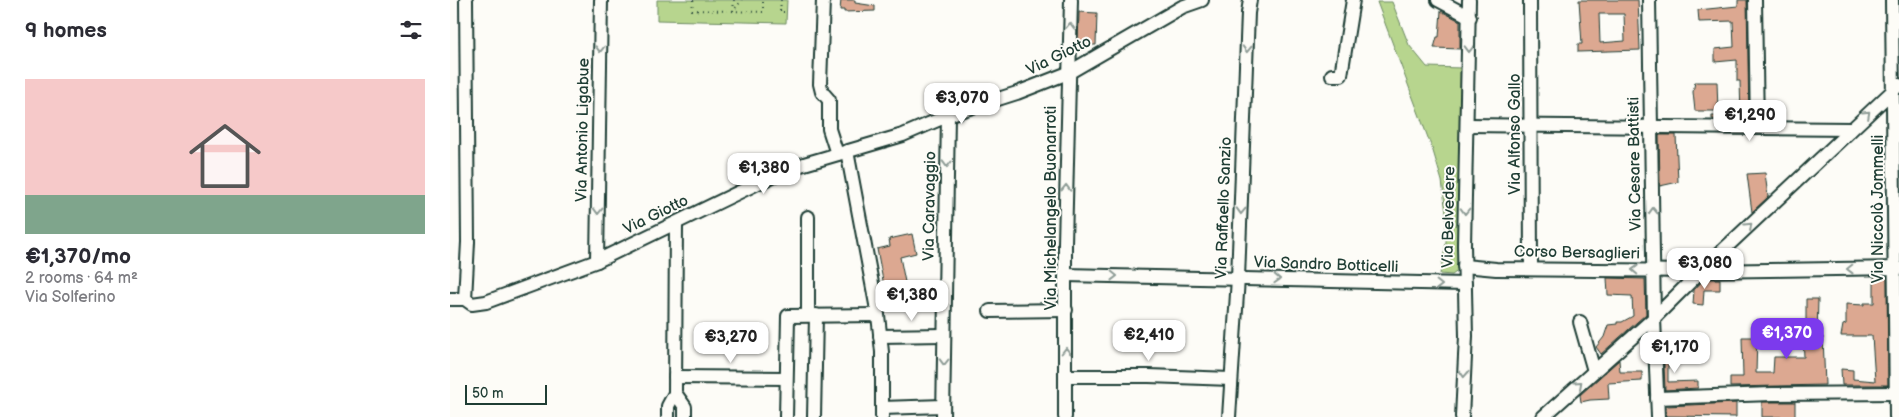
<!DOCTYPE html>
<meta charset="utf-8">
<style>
body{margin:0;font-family:"Balsamiq Sans",sans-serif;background:#f2f2f3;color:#2b2b33;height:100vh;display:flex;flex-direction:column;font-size:19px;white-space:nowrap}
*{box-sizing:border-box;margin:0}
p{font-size:16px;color:#7c7c81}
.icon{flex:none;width:28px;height:28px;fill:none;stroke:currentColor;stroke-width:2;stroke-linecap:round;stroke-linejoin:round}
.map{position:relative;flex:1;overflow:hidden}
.drawer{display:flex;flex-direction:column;background:#fff;width:450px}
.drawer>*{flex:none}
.scale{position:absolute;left:15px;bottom:12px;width:82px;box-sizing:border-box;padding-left:5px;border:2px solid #1f3d34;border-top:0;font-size:14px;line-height:18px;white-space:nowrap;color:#1f3d34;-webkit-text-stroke:4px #fdfcf7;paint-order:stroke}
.price{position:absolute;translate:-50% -42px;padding:0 11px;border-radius:10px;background:#fff;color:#222;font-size:16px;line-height:32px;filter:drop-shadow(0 1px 2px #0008)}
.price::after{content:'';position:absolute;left:50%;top:30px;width:15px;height:11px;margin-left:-8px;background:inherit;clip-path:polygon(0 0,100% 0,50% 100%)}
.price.active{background:#7c3aed;color:#fff}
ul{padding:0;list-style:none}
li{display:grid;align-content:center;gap:10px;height:265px;padding:0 25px}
li span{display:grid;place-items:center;height:155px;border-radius:0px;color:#555}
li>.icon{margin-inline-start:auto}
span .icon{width:90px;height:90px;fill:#fffc;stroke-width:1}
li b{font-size:21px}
h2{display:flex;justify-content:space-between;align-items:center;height:60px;padding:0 25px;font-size:21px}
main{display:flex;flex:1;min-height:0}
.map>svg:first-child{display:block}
.green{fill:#b7d58e;stroke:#6b8961}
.building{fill:#dca891;stroke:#1f3d34;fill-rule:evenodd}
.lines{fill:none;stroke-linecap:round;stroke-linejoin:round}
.minor-casing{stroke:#1f3d34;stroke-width:16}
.path{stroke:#1f3d34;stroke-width:2;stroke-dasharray:1 4;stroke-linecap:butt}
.minor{stroke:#fdfcf7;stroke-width:12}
.oneway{stroke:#8e9c96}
.labels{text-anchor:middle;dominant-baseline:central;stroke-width:4;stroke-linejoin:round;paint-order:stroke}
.street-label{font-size:16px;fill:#1f3d34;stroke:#fdfcf7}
</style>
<main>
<section class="drawer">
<h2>9 homes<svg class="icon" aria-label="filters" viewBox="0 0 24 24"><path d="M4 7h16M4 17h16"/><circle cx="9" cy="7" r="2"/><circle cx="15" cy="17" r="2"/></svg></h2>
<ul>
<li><span style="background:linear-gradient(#f6c9c9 75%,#7fa58c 0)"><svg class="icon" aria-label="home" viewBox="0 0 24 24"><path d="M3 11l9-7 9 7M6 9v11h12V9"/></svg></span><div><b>€1,370/mo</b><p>2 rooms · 64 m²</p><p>Via Solferino</p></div></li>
</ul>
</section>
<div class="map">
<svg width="1449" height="417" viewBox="0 0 1449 417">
<rect width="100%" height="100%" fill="#fdfcf7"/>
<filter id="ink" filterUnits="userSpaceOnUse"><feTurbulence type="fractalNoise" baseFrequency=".02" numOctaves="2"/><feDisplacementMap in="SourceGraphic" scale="10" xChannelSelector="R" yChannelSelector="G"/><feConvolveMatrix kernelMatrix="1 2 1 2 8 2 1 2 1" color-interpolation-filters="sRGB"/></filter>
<g filter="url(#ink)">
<g class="green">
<path d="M 207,0 L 337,0 L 336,23 L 207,20 Z"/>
<path d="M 927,2 L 942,2 L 959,45 L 977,67 L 1012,68 L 1009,270 L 1002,275 L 990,274 L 996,243 L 996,213 L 992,181 L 983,151 Z"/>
</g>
<g class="building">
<path d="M 391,0 L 405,0 L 405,3 L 425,6 L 425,11 L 394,12 L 394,10 L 390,10 Z"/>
<path d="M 1129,0 L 1188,0 L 1190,50 L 1128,52 L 1128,44 L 1132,44 ZM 1149,14 L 1174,14 L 1175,41 L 1150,43 Z"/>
<path d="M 1288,0 L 1297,0 L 1299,120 L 1262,119 L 1262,116 L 1291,117 L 1290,81 L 1287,81 L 1287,60 L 1265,62 L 1265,49 L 1284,47 L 1283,21 L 1249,22 L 1248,10 L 1288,6 Z"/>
<path d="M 991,11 L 1010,21 L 1010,49 L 984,48 L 987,37 L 989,37 Z"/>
<path d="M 629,12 L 647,13 L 646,45 L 628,45 Z"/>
<path d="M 1245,82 L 1267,82 L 1268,111 L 1245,111 L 1243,92 Z"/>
<path d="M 1209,135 L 1226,135 L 1228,182 L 1210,186 Z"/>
<path d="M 1315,173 L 1318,197 L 1302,212 L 1297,174 Z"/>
<path d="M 462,234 L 466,253 L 450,257 L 459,302 L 438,307 L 427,249 L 440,246 L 439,239 Z"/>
<path d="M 1437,276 L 1438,385 L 1392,385 L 1391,369 L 1403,370 L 1403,379 L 1425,381 L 1422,336 L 1391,336 L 1393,325 L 1396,324 L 1396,304 L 1414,305 L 1414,303 L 1424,303 L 1424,277 Z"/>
<path d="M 1157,278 L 1195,279 L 1196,314 L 1151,354 L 1146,347 L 1154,337 L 1158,325 L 1167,324 L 1167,322 L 1172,322 L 1183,316 L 1182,296 L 1158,295 Z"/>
<path d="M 1254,279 L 1270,279 L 1270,290 L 1254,290 L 1253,305 L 1243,304 L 1244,290 Z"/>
<path d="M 1356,299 L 1368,299 L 1367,336 L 1373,337 L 1375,385 L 1280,387 L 1280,377 L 1293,377 L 1292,337 L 1307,337 L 1306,373 L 1323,373 L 1324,357 L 1354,357 L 1353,336 L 1356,336 Z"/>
<path d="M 1213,339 L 1218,339 L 1218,382 L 1248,381 L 1248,388 L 1215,390 Z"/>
<path d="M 1234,339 L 1250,339 L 1250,361 L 1235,362 Z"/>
<path d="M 1169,360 L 1170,372 L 1192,372 L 1192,381 L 1158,383 L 1159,399 L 1140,400 L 1131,402 L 1130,395 Z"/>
<rect x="1312" y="402" width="33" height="15"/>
<path d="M 1286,403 L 1286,417 L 1216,416 L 1216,406 Z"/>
</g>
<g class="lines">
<defs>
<g id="minor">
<path d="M 373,0 L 370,84 L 372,92 L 379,100 L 379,129 L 387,154"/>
<path d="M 988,0 L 1020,17"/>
<path d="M 1080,0 L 1081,269"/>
<path d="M 1199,0 L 1204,318 L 1208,417"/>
<path d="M 1305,0 L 1307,128"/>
<path d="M 1442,0 L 1446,417"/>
<path d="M 882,75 L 891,75 L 903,0"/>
<path d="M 1018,125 L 1401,129"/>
<path d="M 397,151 L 428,315 L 432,352 L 432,417"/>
<path d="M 358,217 L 358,315"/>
<path d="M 147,261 L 151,0"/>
<path d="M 1014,266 L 1046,269 L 1251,271 L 1449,268"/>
<path d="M 615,275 L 1015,284"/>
<path d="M 0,299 L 15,299 L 22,304 L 36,302 L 147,261 L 337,169 L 453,135 L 504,113 L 567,93 L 618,73 L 732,7 L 752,0"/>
<path d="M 15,299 L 18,242 L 16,0"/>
<path d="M 540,311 L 616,310"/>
<path d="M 1130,322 L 1144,371"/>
<path d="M 430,336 L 494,335"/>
<path d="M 616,376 L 699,376 L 781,379"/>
<path d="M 225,377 L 336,378"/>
<path d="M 225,393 L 235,407 L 235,417"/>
<path d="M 1207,398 L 1322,394 L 1449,393"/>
<path d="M 432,408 L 493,406"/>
<path d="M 218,417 L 218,406 L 225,393 L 226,223"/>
<path d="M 336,417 L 338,316 L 428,315"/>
<path d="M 364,417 L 366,315"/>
<path d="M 493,417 L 498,116"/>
<path d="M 615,417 L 615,243 L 621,0"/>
<path d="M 779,417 L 788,278 L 798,13 L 800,0"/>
<path d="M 1012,417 L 1016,336 L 1014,245 L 1019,0"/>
<path d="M 1093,417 L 1204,318 L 1254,268 L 1449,85"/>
</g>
</defs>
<use href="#minor" class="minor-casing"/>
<g class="path">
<path d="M 243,0 L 242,10 L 313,12 L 313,0"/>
<path d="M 284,0 L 283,11 L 292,0"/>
<path d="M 331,0 L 330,12 L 337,12"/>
</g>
<use href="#minor" class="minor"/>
</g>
<defs><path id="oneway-chevron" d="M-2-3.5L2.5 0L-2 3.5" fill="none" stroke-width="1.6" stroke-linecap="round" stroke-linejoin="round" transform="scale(1.25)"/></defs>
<g class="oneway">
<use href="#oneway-chevron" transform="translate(620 26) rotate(-88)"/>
<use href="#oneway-chevron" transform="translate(150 49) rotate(91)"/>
<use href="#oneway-chevron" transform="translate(797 49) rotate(92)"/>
<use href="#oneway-chevron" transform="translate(1019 49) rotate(91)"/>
<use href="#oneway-chevron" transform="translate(1417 114) rotate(-43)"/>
<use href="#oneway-chevron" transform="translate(497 164) rotate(91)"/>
<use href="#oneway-chevron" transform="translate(616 188) rotate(-89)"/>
<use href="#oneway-chevron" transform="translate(148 211) rotate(91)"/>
<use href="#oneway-chevron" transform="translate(791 211) rotate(92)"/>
<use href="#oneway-chevron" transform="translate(1015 211) rotate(91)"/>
<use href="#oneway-chevron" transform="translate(1203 211) rotate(-92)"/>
<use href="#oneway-chevron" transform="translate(1299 226) rotate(-43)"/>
<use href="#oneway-chevron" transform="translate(1400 269) rotate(179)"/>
<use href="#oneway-chevron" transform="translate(1185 270) rotate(-178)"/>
<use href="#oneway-chevron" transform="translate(664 276) rotate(1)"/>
<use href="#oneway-chevron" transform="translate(827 279) rotate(2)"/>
<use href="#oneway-chevron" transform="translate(989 285) rotate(1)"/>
<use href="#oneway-chevron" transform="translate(616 351) rotate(-90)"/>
<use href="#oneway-chevron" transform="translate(494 362) rotate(91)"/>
<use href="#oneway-chevron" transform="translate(1014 374) rotate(93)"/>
<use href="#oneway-chevron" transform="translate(1129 384) rotate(-42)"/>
</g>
</g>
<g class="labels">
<g class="street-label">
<text transform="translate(609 56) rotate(-26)">Via Giotto</text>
<text transform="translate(133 130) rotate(-89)">Via Antonio Ligabue</text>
<text transform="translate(1065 134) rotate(-90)">Via Alfonso Gallo</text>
<text transform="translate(1185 164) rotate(-91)">Via Cesare Battisti</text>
<text transform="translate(480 206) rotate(-89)">Via Caravaggio</text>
<text transform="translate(601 208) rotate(-90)">Via Michelangelo Buonarroti</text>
<text transform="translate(774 208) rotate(-88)">Via Raffaello Sanzio</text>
<text transform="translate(1428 209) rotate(-90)">Via Niccolò Jommelli</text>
<text transform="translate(206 215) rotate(-26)">Via Giotto</text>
<text transform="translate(999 217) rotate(-89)">Via Belvedere</text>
<text transform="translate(1127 253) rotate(1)">Corso Bersaglieri</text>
<text transform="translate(876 265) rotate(2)">Via Sandro Botticelli</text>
</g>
</g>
</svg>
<div class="scale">50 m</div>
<b class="price" style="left:512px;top:125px">€3,070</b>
<b class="price" style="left:1300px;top:142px">€1,290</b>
<b class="price" style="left:314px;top:195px">€1,380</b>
<b class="price" style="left:1255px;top:290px">€3,080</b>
<b class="price" style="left:462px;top:322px">€1,380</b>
<b class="price active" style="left:1337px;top:360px">€1,370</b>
<b class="price" style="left:699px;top:362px">€2,410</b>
<b class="price" style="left:281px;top:364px">€3,270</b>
<b class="price" style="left:1225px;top:374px">€1,170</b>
</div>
</main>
